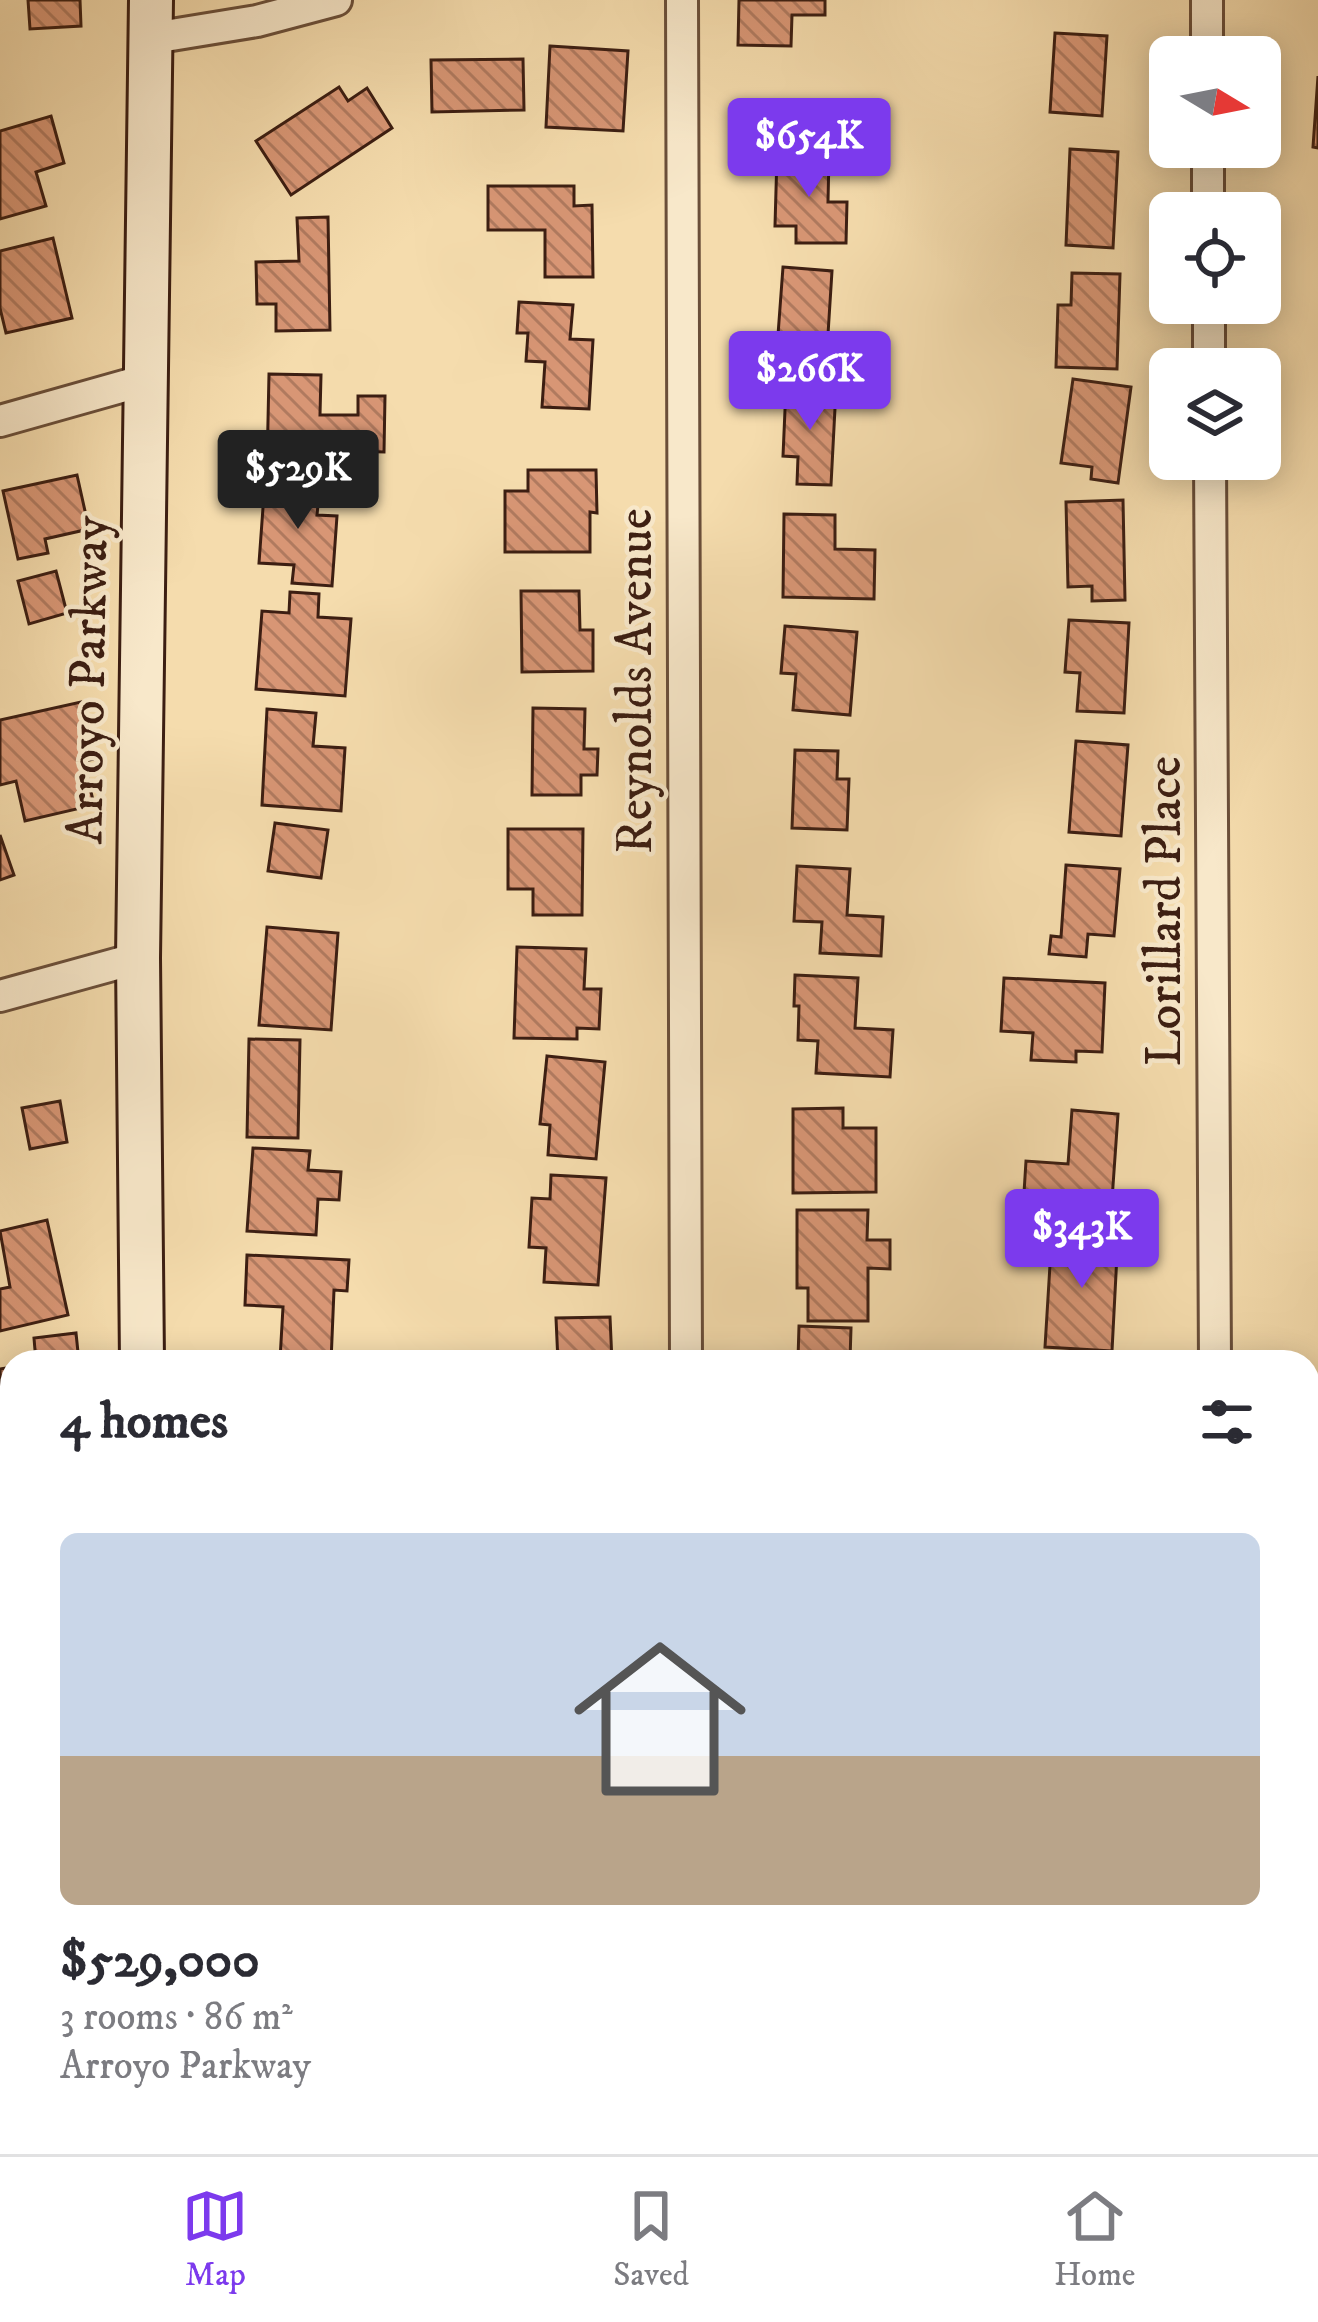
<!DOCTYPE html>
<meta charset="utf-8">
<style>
body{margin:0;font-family:"IM FELL DW Pica",serif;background:#f2f2f3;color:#2b2b33;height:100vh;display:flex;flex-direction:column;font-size:45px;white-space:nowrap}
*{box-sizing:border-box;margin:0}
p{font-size:39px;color:#7c7c81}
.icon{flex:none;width:66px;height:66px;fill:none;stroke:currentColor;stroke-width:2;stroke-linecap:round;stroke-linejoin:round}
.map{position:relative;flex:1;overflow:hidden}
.sheet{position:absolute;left:0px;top:1350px;width:1320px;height:804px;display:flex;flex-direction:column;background:#fff;border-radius:36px 36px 0 0;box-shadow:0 6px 30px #0003}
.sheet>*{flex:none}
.needle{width:78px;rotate:100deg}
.buttons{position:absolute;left:1149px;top:36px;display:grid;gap:24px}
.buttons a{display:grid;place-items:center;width:132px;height:132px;border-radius:18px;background:#fff;box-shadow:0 6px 30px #0003;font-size:60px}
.price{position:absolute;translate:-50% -102px;padding:0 27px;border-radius:12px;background:#7c3aed;color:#fff;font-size:39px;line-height:78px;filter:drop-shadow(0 3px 6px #0008)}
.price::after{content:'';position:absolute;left:50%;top:72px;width:36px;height:27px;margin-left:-18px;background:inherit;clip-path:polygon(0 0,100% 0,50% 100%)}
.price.active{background:#222;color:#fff}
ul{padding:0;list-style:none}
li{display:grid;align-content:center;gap:24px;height:636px;padding:0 60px}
li span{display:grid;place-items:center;height:372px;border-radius:18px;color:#555}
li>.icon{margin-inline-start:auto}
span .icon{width:216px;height:216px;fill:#fffc;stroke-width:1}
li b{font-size:51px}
h2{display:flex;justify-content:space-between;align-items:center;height:144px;padding:0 60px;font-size:51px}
.menu{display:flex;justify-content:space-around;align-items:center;height:168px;border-top:3px solid #e1e1e2;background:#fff;font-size:33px;color:#7c7c81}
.menu a{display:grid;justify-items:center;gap:6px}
.menu .active{color:#7c3aed}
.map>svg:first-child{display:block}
.water{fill:url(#water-ripples);stroke:#787b73;stroke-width:3}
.building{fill:url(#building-back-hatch);stroke:#3c1e12;stroke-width:3}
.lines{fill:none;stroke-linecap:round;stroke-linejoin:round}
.street-casing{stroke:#6a4e39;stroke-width:36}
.secondary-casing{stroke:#3c1e12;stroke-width:48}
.street{stroke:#f8e8ca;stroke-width:30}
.secondary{stroke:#f8e8ca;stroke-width:42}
.labels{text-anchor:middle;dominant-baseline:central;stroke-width:9;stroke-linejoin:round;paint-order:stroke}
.street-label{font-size:51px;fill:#3c1e12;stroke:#f8e8ca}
</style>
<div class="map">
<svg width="1318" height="2154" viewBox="0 0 1318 2154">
<defs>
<pattern id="water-ripples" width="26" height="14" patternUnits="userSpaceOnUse" patternTransform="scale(3)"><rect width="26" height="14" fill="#a0b9b4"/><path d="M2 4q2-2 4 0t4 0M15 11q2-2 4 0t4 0" fill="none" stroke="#849691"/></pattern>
<pattern id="building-back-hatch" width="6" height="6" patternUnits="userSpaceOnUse" patternTransform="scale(3)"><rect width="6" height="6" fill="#d89675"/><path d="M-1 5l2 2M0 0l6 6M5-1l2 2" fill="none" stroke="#b07a5f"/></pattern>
</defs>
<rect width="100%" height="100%" fill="#f5dcad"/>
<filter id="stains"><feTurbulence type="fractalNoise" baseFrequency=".00167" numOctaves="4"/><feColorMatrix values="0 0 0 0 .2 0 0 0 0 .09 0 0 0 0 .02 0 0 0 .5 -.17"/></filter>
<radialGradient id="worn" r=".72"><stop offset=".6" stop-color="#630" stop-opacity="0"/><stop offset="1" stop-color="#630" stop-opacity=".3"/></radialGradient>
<path class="water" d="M 1318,1787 L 1318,2154 L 0,2154 L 0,1915 L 12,1913 L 12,2142 L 1308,2142 L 1308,1789 Z"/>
<g class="building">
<path d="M 28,0 L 80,0 L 81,26 L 30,29 Z"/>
<path d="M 739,0 L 825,0 L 825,15 L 792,15 L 791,46 L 738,45 Z"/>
<path d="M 1055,33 L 1107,36 L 1102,116 L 1050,112 Z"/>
<path d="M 550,46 L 628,51 L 623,131 L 546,127 Z"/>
<path d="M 523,59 L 524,110 L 432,112 L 431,60 Z"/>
<path d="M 1318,76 L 1318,148 L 1313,147 Z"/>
<path d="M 339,87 L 348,101 L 367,88 L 392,128 L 291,195 L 256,141 Z"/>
<path d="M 51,116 L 64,163 L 36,172 L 46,206 L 0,219 L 0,131 Z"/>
<path d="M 1070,149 L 1118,152 L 1113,248 L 1066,245 Z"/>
<path d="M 777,155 L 829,156 L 828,202 L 847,202 L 846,243 L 796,243 L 796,226 L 775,226 Z"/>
<path d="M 488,186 L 574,186 L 574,206 L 592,205 L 593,277 L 545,277 L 545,230 L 488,230 Z"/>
<path d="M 328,217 L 330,330 L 276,331 L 276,304 L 257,304 L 256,262 L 299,261 L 297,218 Z"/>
<path d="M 53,238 L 72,318 L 6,333 L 0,308 L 0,251 Z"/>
<path d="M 783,267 L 832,271 L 826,366 L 776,362 Z"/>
<path d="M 1072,273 L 1120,274 L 1117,369 L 1056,367 L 1058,305 L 1071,305 Z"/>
<path d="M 519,302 L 573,305 L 570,339 L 593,340 L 589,409 L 542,407 L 545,362 L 526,361 L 528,333 L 517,333 Z"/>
<path d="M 269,374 L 321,375 L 320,415 L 358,415 L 358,396 L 385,396 L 384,452 L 347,451 L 346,469 L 267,468 Z"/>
<path d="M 1073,379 L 1131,387 L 1118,483 L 1091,479 L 1092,467 L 1061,463 Z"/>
<path d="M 786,387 L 836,389 L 831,485 L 797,484 L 798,457 L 783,456 Z"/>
<path d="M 528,470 L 596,470 L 597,513 L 590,512 L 590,552 L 505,552 L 505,491 L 528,491 Z"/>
<path d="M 77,475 L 89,529 L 45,539 L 48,553 L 18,559 L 3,491 Z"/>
<path d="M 265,480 L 320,484 L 317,515 L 337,516 L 332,586 L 292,583 L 294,565 L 259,563 Z"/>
<path d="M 1123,500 L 1125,600 L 1092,601 L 1092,586 L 1068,587 L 1066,502 Z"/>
<path d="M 784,514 L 835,515 L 835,549 L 875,550 L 874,599 L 783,597 Z"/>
<path d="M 56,571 L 67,613 L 29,624 L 18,581 Z"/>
<path d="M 521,591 L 579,591 L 580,630 L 593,630 L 593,671 L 522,672 Z"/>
<path d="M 290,592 L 319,594 L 318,617 L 351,619 L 345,696 L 256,689 L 262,611 L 289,613 Z"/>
<path d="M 1069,620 L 1129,623 L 1124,713 L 1077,711 L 1080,673 L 1065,672 Z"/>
<path d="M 785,626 L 857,632 L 850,715 L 793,710 L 796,674 L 781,673 Z"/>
<path d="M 81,702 L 94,759 L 84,761 L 94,805 L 25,821 L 16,781 L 0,785 L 0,720 Z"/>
<path d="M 533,708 L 585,709 L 584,749 L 598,749 L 597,775 L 581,775 L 581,795 L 532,795 Z"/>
<path d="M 267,709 L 316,713 L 313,746 L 345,748 L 341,811 L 262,805 Z"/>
<path d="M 1076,741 L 1128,745 L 1121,836 L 1069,832 Z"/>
<path d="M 795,750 L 838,751 L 837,779 L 849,779 L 847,830 L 792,828 Z"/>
<path d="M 275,823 L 328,830 L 321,878 L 268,871 Z"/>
<path d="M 508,829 L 583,829 L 582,915 L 533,915 L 533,889 L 508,889 Z"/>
<path d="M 0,835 L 14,875 L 0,880 Z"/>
<path d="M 1066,865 L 1120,869 L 1114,936 L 1088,934 L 1086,957 L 1049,954 L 1051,936 L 1061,937 Z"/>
<path d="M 797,866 L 850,869 L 847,915 L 883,917 L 881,956 L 820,953 L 822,922 L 794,921 Z"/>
<path d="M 267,927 L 338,933 L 331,1030 L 259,1025 Z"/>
<path d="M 517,947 L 586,949 L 584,989 L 601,989 L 599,1029 L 577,1028 L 577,1039 L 514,1038 Z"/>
<path d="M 795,975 L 858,978 L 855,1028 L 893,1030 L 890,1077 L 816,1073 L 818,1041 L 798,1040 L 799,1006 L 794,1006 Z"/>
<path d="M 1004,978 L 1105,983 L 1102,1052 L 1076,1051 L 1076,1062 L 1031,1060 L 1033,1033 L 1001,1031 Z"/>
<path d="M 249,1039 L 300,1040 L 298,1138 L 247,1137 Z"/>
<path d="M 547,1056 L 605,1062 L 596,1159 L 548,1155 L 550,1125 L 540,1124 Z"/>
<path d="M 60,1101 L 67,1142 L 30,1149 L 22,1108 Z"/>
<path d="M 843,1108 L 843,1128 L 876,1128 L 876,1192 L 793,1193 L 793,1109 Z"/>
<path d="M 1072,1110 L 1118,1114 L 1112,1200 L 1024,1193 L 1026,1161 L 1068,1164 Z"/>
<path d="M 253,1148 L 310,1151 L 308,1170 L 341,1172 L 339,1200 L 318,1199 L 316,1235 L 247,1231 Z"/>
<path d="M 551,1175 L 606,1178 L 598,1285 L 544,1282 L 546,1248 L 529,1247 L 532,1198 L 550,1199 Z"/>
<path d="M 797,1210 L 868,1210 L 867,1240 L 890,1240 L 890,1269 L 868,1268 L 868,1321 L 808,1321 L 808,1288 L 797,1288 Z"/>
<path d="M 47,1220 L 68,1315 L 0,1331 L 0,1289 L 10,1287 L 0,1231 Z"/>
<path d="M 1052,1232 L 1118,1235 L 1112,1351 L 1045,1347 Z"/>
<path d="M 247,1255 L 349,1260 L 347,1291 L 334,1290 L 331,1362 L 280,1360 L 283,1307 L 245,1305 Z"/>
<path d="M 610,1317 L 612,1362 L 558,1362 L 556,1318 Z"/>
<path d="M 799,1326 L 851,1328 L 850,1360 L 870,1362 L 774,1362 L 774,1358 L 798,1359 Z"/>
<path d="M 76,1333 L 79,1362 L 36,1362 L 34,1338 Z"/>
<path d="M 12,1367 L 12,1417 L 2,1418 L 0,1369 Z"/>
<path d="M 1318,1458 L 1318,1521 L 1308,1522 L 1308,1459 Z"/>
<path d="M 12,1582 L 12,1668 L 0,1670 L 0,1583 Z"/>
</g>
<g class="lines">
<defs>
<g id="street">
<path d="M 682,0 L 686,1362"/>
<path d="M 1207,0 L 1207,57"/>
<path d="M 153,38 L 257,21 L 336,0"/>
<path d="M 1208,147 L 1208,213"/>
<path d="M 1209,303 L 1209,369"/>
<path d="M 0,421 L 149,379"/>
<path d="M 1210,459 L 1215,1362"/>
<path d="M 0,996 L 138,958"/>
<path d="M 1308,1635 L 1318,1632"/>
<path d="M 0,1782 L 12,1779"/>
</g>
<g id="secondary">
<path d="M 142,1362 L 138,958 L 151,0"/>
<path d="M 1308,1683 L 1318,1680"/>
<path d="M 0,1825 L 12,1823"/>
</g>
</defs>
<use href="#street" class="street-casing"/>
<use href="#secondary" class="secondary-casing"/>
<use href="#street" class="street"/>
<use href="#secondary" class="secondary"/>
</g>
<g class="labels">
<g class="street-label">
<text transform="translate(89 680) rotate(-89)">Arroyo Parkway</text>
<text transform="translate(636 681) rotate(-90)">Reynolds Avenue</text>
<text transform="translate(1165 911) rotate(-90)">Lorillard Place</text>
</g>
</g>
<rect width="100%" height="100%" filter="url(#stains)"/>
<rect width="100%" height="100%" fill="url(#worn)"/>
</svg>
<div class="buttons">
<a><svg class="needle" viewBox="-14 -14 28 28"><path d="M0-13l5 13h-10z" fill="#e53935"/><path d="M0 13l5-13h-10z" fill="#7c7c81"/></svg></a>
<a><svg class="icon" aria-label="locate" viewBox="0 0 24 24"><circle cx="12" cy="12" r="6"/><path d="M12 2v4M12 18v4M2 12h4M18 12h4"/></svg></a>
<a><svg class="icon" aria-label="layers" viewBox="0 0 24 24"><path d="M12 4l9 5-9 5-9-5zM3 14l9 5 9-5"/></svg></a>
</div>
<b class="price" style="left:809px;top:200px">$654K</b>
<b class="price" style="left:810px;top:433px">$266K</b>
<b class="price active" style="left:298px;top:532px">$529K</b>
<b class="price" style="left:1082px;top:1291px">$343K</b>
<section class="sheet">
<h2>4 homes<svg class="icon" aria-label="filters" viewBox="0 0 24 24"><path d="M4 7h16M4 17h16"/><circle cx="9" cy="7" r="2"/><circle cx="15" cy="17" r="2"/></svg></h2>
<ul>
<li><span style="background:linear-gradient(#c9d6e8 60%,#b9a48a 0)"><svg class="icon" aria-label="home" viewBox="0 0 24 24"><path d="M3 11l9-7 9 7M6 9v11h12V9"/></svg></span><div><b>$529,000</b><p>3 rooms · 86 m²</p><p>Arroyo Parkway</p></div></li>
</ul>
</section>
</div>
<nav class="menu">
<a class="active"><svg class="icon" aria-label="map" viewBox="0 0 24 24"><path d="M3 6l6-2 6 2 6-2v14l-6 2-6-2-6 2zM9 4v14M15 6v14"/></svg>Map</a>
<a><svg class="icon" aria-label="saved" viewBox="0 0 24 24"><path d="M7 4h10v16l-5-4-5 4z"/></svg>Saved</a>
<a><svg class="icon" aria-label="home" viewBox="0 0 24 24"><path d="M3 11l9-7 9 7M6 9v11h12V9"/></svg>Home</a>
</nav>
